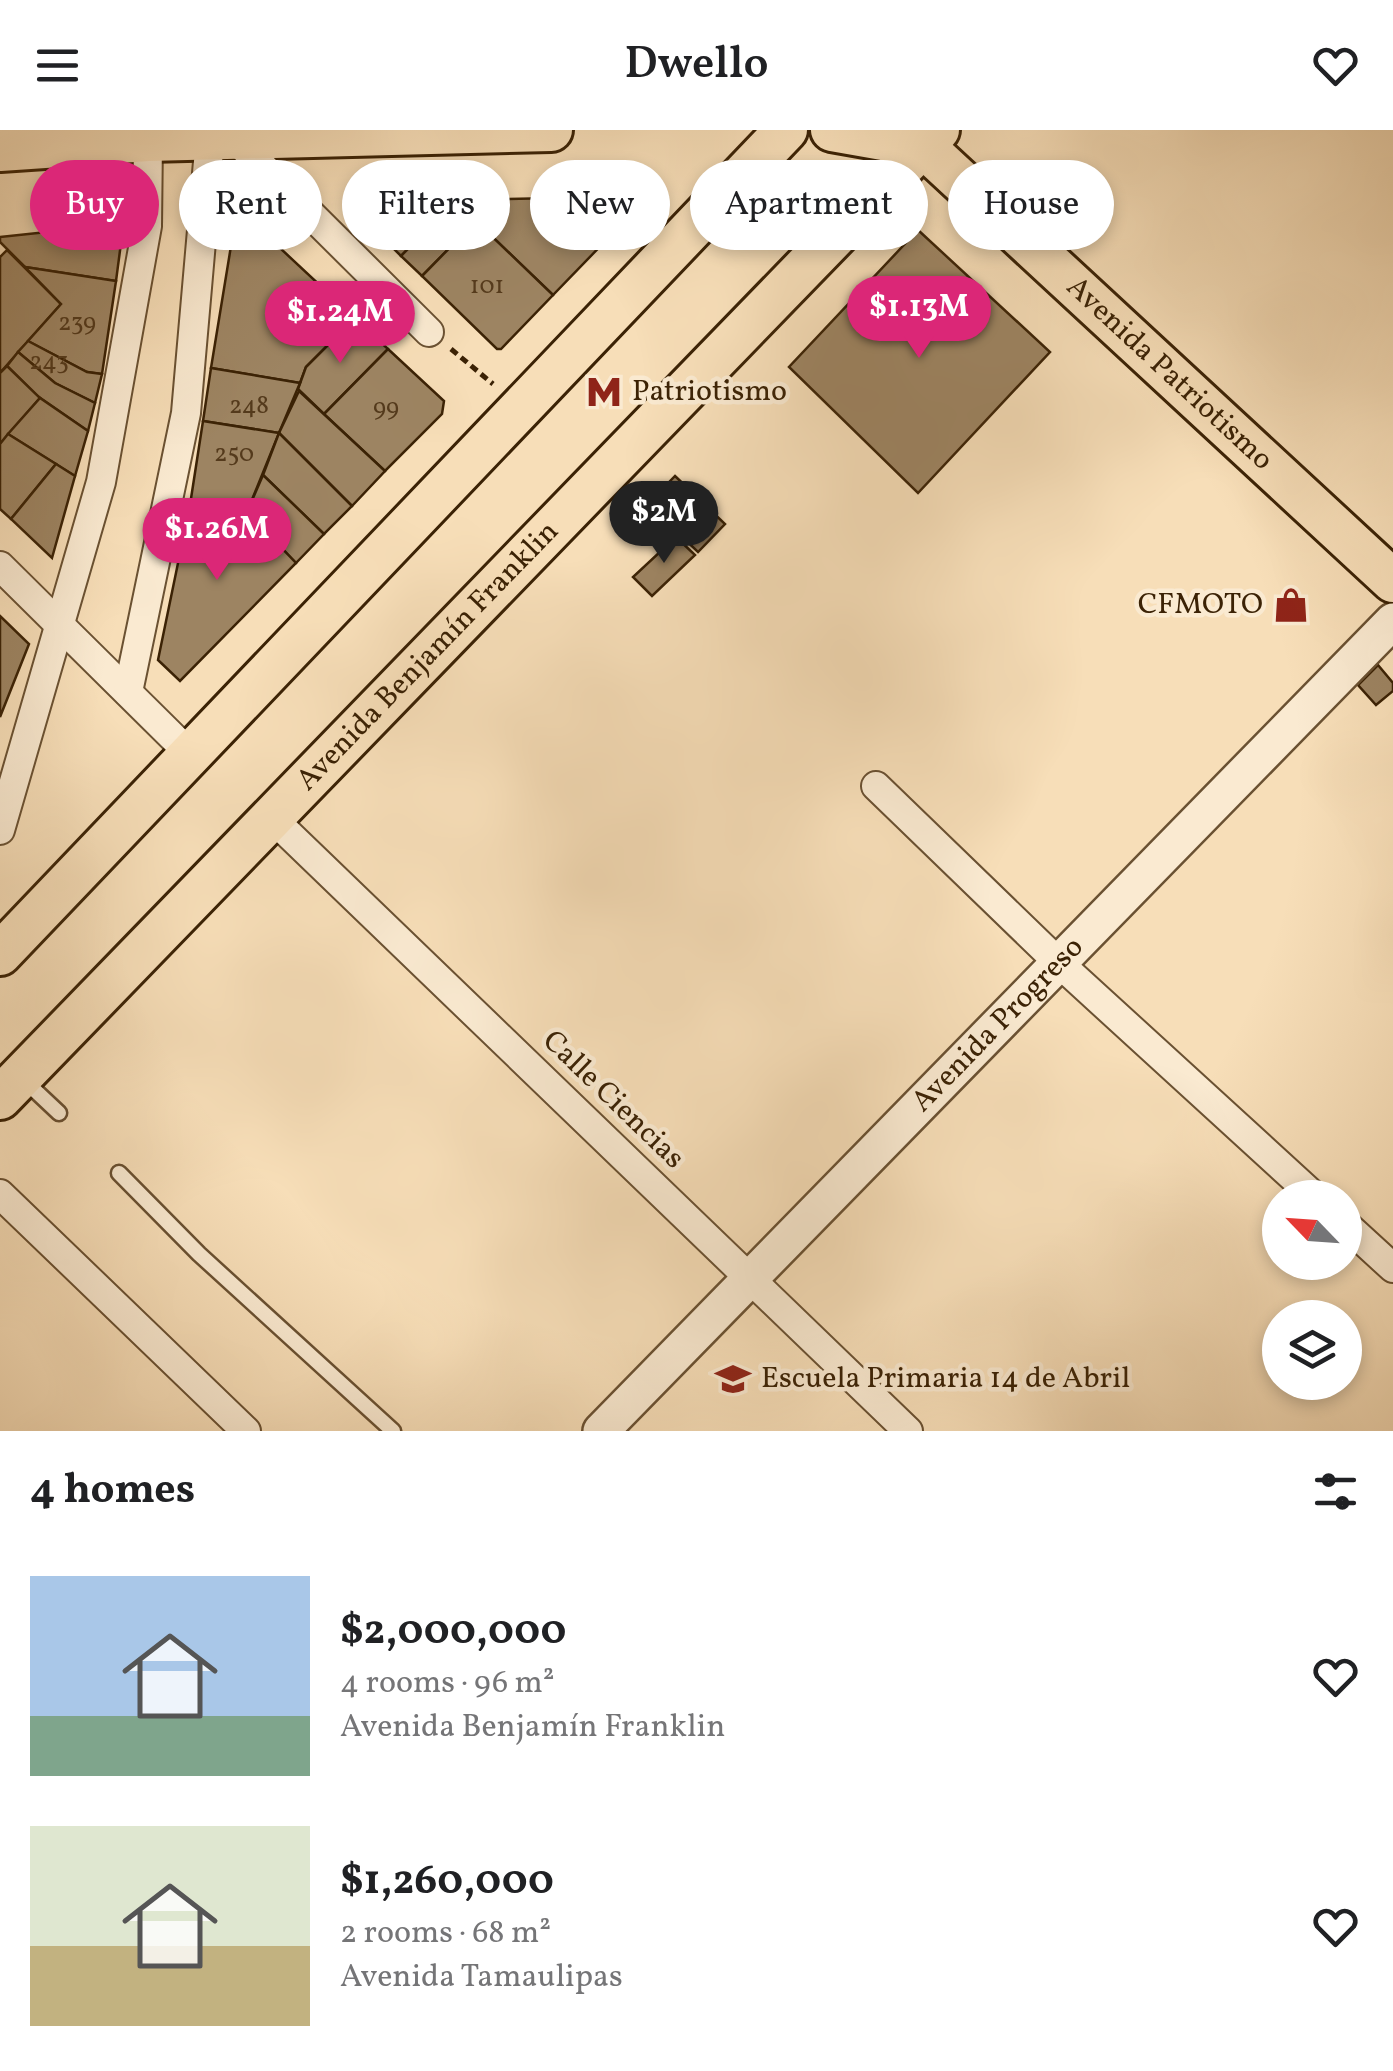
<!DOCTYPE html>
<meta charset="utf-8">
<style>
body{margin:0;font-family:Vollkorn,serif;background:#f2f2f2;color:#202124;height:100vh;display:flex;flex-direction:column;font-size:38px;white-space:nowrap}
*{box-sizing:border-box;margin:0}
p{font-size:32px;color:#757577}
.icon{flex:none;width:55px;height:55px;fill:none;stroke:currentColor;stroke-width:2;stroke-linecap:round;stroke-linejoin:round}
.map{position:relative;height:1301px;overflow:hidden}
.panel{display:flex;flex-direction:column;background:#fff;flex:1}
.panel>*{flex:none}
.guide{position:absolute;left:30px;top:30px;width:1335px;height:90px;display:flex;gap:20px}
.needle{width:65px;rotate:295deg}
.fabs{position:absolute;left:1262px;top:1050px;display:grid;gap:20px}
.fabs a{display:grid;place-items:center;width:100px;height:100px;border-radius:50%;background:#fff;box-shadow:0 5px 15px #0003;font-size:50px}
.price{position:absolute;translate:-50% -85px;padding:0 22px;border-radius:35px;background:#db2777;color:#fff;font-size:32px;line-height:65px;filter:drop-shadow(0 2px 5px #0008)}
.price::after{content:'';position:absolute;left:50%;top:60px;width:30px;height:22px;margin-left:-15px;background:inherit;clip-path:polygon(0 0,100% 0,50% 100%)}
.price.current{background:#222;color:#fff}
ul{padding:0;list-style:none}
li{display:flex;align-items:center;gap:30px;height:250px;padding:0 30px}
li span{display:grid;place-items:center;flex:none;width:280px;height:200px;border-radius:0px;color:#555}
li>.icon{margin-inline-start:auto}
span .icon{width:120px;height:120px;fill:#fffc;stroke-width:1}
li b{font-size:42px}
h2{display:flex;justify-content:space-between;align-items:center;height:120px;padding:0 30px;font-size:42px}
.chip{padding:0 35px;border-radius:45px;background:#fff;box-shadow:0 5px 15px #0003;font-size:35px;line-height:90px}
.chip.current{background:#db2777;color:#fff}
header{display:flex;justify-content:space-between;align-items:center;height:130px;padding:0 30px;background:#fff;font-size:45px;font-weight:600}
.map>svg:first-child{display:block}
.building{fill:#9d8462;stroke:#3b2205;stroke-width:2.5}
.lines{fill:none;stroke-linecap:round;stroke-linejoin:round}
.service-casing{stroke:#6a5132;stroke-width:19}
.minor-casing{stroke:#6a5132;stroke-width:32}
.tertiary-casing{stroke:#6a5132;stroke-width:40}
.primary-casing{stroke:#3b2205;stroke-width:48}
.path{stroke:#3b2205;stroke-width:5;stroke-dasharray:8 5;stroke-linecap:butt}
.service{stroke:#faead1;stroke-width:14}
.minor{stroke:#faead1;stroke-width:28}
.tertiary{stroke:#faead1;stroke-width:35}
.primary{stroke:#f7deb8;stroke-width:42}
.labels{text-anchor:middle;dominant-baseline:central;stroke-width:9;stroke-linejoin:round;paint-order:stroke}
.number-label{font-size:25px;fill:#543a1c}
.street-label{font-size:30px;fill:#3b2205;stroke:#faead1}
.poi-label{font-size:30px;fill:#3b2205;stroke:#faead1;text-anchor:start}
</style>
<header><svg class="icon" aria-label="menu" viewBox="0 0 24 24"><path d="M4 6h16M4 12h16M4 18h16"/></svg>Dwello<svg class="icon" aria-label="heart" viewBox="0 0 24 24"><path d="M12 20l-8-8c-3-5 5-10 8-4 3-6 11-1 8 4z"/></svg></header>
<div class="map">
<svg width="1393" height="1301" viewBox="0 0 1393 1301">
<rect width="100%" height="100%" fill="#f7deb8"/>
<filter id="stains"><feTurbulence type="fractalNoise" baseFrequency=".002" numOctaves="4"/><feColorMatrix values="0 0 0 0 .2 0 0 0 0 .09 0 0 0 0 .02 0 0 0 .5 -.17"/></filter>
<radialGradient id="worn" r=".72"><stop offset=".6" stop-color="#630" stop-opacity="0"/><stop offset="1" stop-color="#630" stop-opacity=".3"/></radialGradient>
<g class="building">
<path d="M 649,66 L 553,165 L 454,70 Z"/>
<path d="M 455,71 L 401,126 L 352,77 L 358,72 Z"/>
<path d="M 455,71 L 476,91 L 422,146 L 401,126 Z"/>
<path d="M 476,91 L 553,165 L 501,219 L 497,219 L 422,146 Z"/>
<path d="M 124,96 L 121,113 L 47,102 Z"/>
<path d="M 918,100 L 1050,222 L 918,363 L 789,237 Z"/>
<path d="M 47,102 L 121,113 L 116,151 L 25,137 L 0,112 L 0,107 Z"/>
<path d="M 265,104 L 355,188 L 306,237 L 300,253 L 211,238 L 231,116 Z"/>
<path d="M 7,120 L 61,174 L 0,243 L 0,127 Z"/>
<path d="M 25,137 L 116,151 L 102,244 L 87,242 L 28,211 L 61,174 Z"/>
<path d="M 355,188 L 388,219 L 324,284 L 298,259 L 306,237 Z"/>
<path d="M 28,211 L 87,242 L 102,244 L 95,273 L 55,253 L 18,222 Z"/>
<path d="M 388,219 L 444,271 L 442,284 L 385,341 L 324,284 Z"/>
<path d="M 18,222 L 55,253 L 95,273 L 88,301 L 36,265 L 7,236 Z"/>
<path d="M 7,236 L 40,268 L 0,314 L 0,243 Z"/>
<path d="M 211,238 L 300,253 L 279,303 L 203,291 Z"/>
<path d="M 299,261 L 385,341 L 352,376 L 279,303 Z"/>
<path d="M 40,268 L 88,301 L 75,346 L 8,304 Z"/>
<path d="M 203,291 L 279,303 L 247,382 L 190,375 Z"/>
<path d="M 279,303 L 352,376 L 324,404 L 263,345 Z"/>
<path d="M 8,304 L 56,334 L 11,389 L 0,379 L 0,314 Z"/>
<path d="M 56,334 L 75,346 L 52,428 L 11,389 Z"/>
<path d="M 263,345 L 324,404 L 296,433 L 247,382 Z"/>
<path d="M 675,346 L 725,394 L 698,422 L 648,374 Z"/>
<path d="M 190,375 L 247,382 L 296,433 L 180,551 L 158,530 Z"/>
<path d="M 676,407 L 695,425 L 652,466 L 633,447 Z"/>
<path d="M 0,486 L 29,514 L 0,587 Z"/>
<path d="M 1378,535 L 1393,553 L 1393,561 L 1376,575 L 1358,555 Z"/>
</g>
<g class="lines">
<defs>
<g id="service">
<path d="M 25,951 L 59,983"/>
<path d="M 119,1043 L 199,1124 L 393,1301"/>
</g>
<g id="minor">
<path d="M 234,8 L 429,202"/>
<path d="M 0,436 L 191,625"/>
<path d="M 128,562 L 186,283 L 210,9"/>
<path d="M 876,656 L 1060,834 L 1316,1068"/>
<path d="M 272,688 L 908,1301"/>
<path d="M 0,700 L 101,352 L 147,96 L 148,10"/>
<path d="M 0,1064 L 246,1301"/>
<path d="M 1345,1094 L 1393,1138"/>
</g>
<g id="tertiary">
<path id="s1" d="M 601,1301 L 1393,491"/>
</g>
<g id="primary">
<path id="s2" d="M 832,0 L 923,16 L 1393,451"/>
<path d="M 0,20 L 148,10 L 551,0"/>
<path d="M 0,824 L 786,0"/>
<path id="s3" d="M 0,968 L 938,0"/>
</g>
</defs>
<use href="#service" class="service-casing"/>
<use href="#minor" class="minor-casing"/>
<use href="#tertiary" class="tertiary-casing"/>
<use href="#primary" class="primary-casing"/>
<g class="path">
<path d="M 231,76 L 247,75 L 259,69"/>
<path d="M 451,219 L 493,254"/>
</g>
<use href="#service" class="service"/>
<use href="#minor" class="minor"/>
<use href="#tertiary" class="tertiary"/>
<use href="#primary" class="primary"/>
</g>
<defs>
<symbol id="metro-bare" viewBox="-9 -9 18 18"><path d="M-5.5 5V-5H-3L0 0L3-5H5.5V5H3V-.5L0 4L-3-.5V5Z" fill="#8f2418" stroke="#faead1" stroke-width="2.5" paint-order="stroke"/></symbol>
<symbol id="shop-bare" viewBox="-9 -9 18 18"><path d="M-5-2.5h2.3a2.7 3.5 0 0 1 5.4 0H5L5.5 6h-11ZM-1.5-2.5h3a1.5 2.3 0 0 0-3 0Z" fill="#8f2418" stroke="#faead1" stroke-width="2.5" paint-order="stroke"/></symbol>
<symbol id="school-bare" viewBox="-9 -9 18 18"><path d="M0-5L7-2L0 1L-7-2ZM-4 1L0 2.5L4 1V4Q0 6-4 4Z" fill="#8f2418" stroke="#faead1" stroke-width="2.5" paint-order="stroke"/></symbol>
</defs>
<g fill-rule="evenodd">
<use href="#metro-bare" x="579" y="237" width="50" height="50"/>
<use href="#shop-bare" x="1266" y="450" width="50" height="50"/>
<use href="#school-bare" x="708" y="1224" width="50" height="50"/>
</g>
<g class="labels">
<g class="number-label">
<text x="487" y="156">101</text>
<text x="77" y="193">239</text>
<text x="49" y="232">243</text>
<text x="249" y="276">248</text>
<text x="386" y="278">99</text>
<text x="234" y="324">250</text>
</g>
<g class="street-label">
<text stroke="none"><textPath href="#s2" startOffset="428">Avenida Patriotismo</textPath></text>
<text stroke="none"><textPath href="#s3" startOffset="615">Avenida Benjamín Franklin</textPath></text>
<text stroke="none"><textPath href="#s1" startOffset="568">Avenida Progreso</textPath></text>
<text transform="translate(613 970) rotate(44)">Calle Ciencias</text>
</g>
<g class="poi-label">
<text x="632" y="262">Patriotismo</text>
<text x="1263" y="475" text-anchor="end">CFMOTO</text>
<text x="761" y="1249">Escuela Primaria 14 de Abril</text>
</g>
</g>
<rect width="100%" height="100%" filter="url(#stains)"/>
<rect width="100%" height="100%" fill="url(#worn)"/>
</svg>
<div class="fabs">
<a><svg class="needle" viewBox="-14 -14 28 28"><path d="M0-13l5 13h-10z" fill="#e53935"/><path d="M0 13l5-13h-10z" fill="#757577"/></svg></a>
<a><svg class="icon" aria-label="layers" viewBox="0 0 24 24"><path d="M12 4l9 5-9 5-9-5zM3 14l9 5 9-5"/></svg></a>
</div>
<b class="price" style="left:919px;top:231px">$1.13M</b>
<b class="price" style="left:340px;top:236px">$1.24M</b>
<b class="price current" style="left:664px;top:436px">$2M</b>
<b class="price" style="left:217px;top:453px">$1.26M</b>
<div class="guide">
<a class="chip current">Buy</a>
<a class="chip">Rent</a>
<a class="chip">Filters</a>
<a class="chip">New</a>
<a class="chip">Apartment</a>
<a class="chip">House</a>
</div>
</div>
<section class="panel">
<h2>4 homes<svg class="icon" aria-label="filters" viewBox="0 0 24 24"><path d="M4 7h16M4 17h16"/><circle cx="9" cy="7" r="2"/><circle cx="15" cy="17" r="2"/></svg></h2>
<ul>
<li><span style="background:linear-gradient(#a9c7e8 70%,#7fa58c 0)"><svg class="icon" aria-label="home" viewBox="0 0 24 24"><path d="M3 11l9-7 9 7M6 9v11h12V9"/></svg></span><div><b>$2,000,000</b><p>4 rooms · 96 m²</p><p>Avenida Benjamín Franklin</p></div><svg class="icon" aria-label="heart" viewBox="0 0 24 24"><path d="M12 20l-8-8c-3-5 5-10 8-4 3-6 11-1 8 4z"/></svg></li>
<li><span style="background:linear-gradient(#dfe7d0 60%,#c2b280 0)"><svg class="icon" aria-label="home" viewBox="0 0 24 24"><path d="M3 11l9-7 9 7M6 9v11h12V9"/></svg></span><div><b>$1,260,000</b><p>2 rooms · 68 m²</p><p>Avenida Tamaulipas</p></div><svg class="icon" aria-label="heart" viewBox="0 0 24 24"><path d="M12 20l-8-8c-3-5 5-10 8-4 3-6 11-1 8 4z"/></svg></li>
</ul>
</section>
